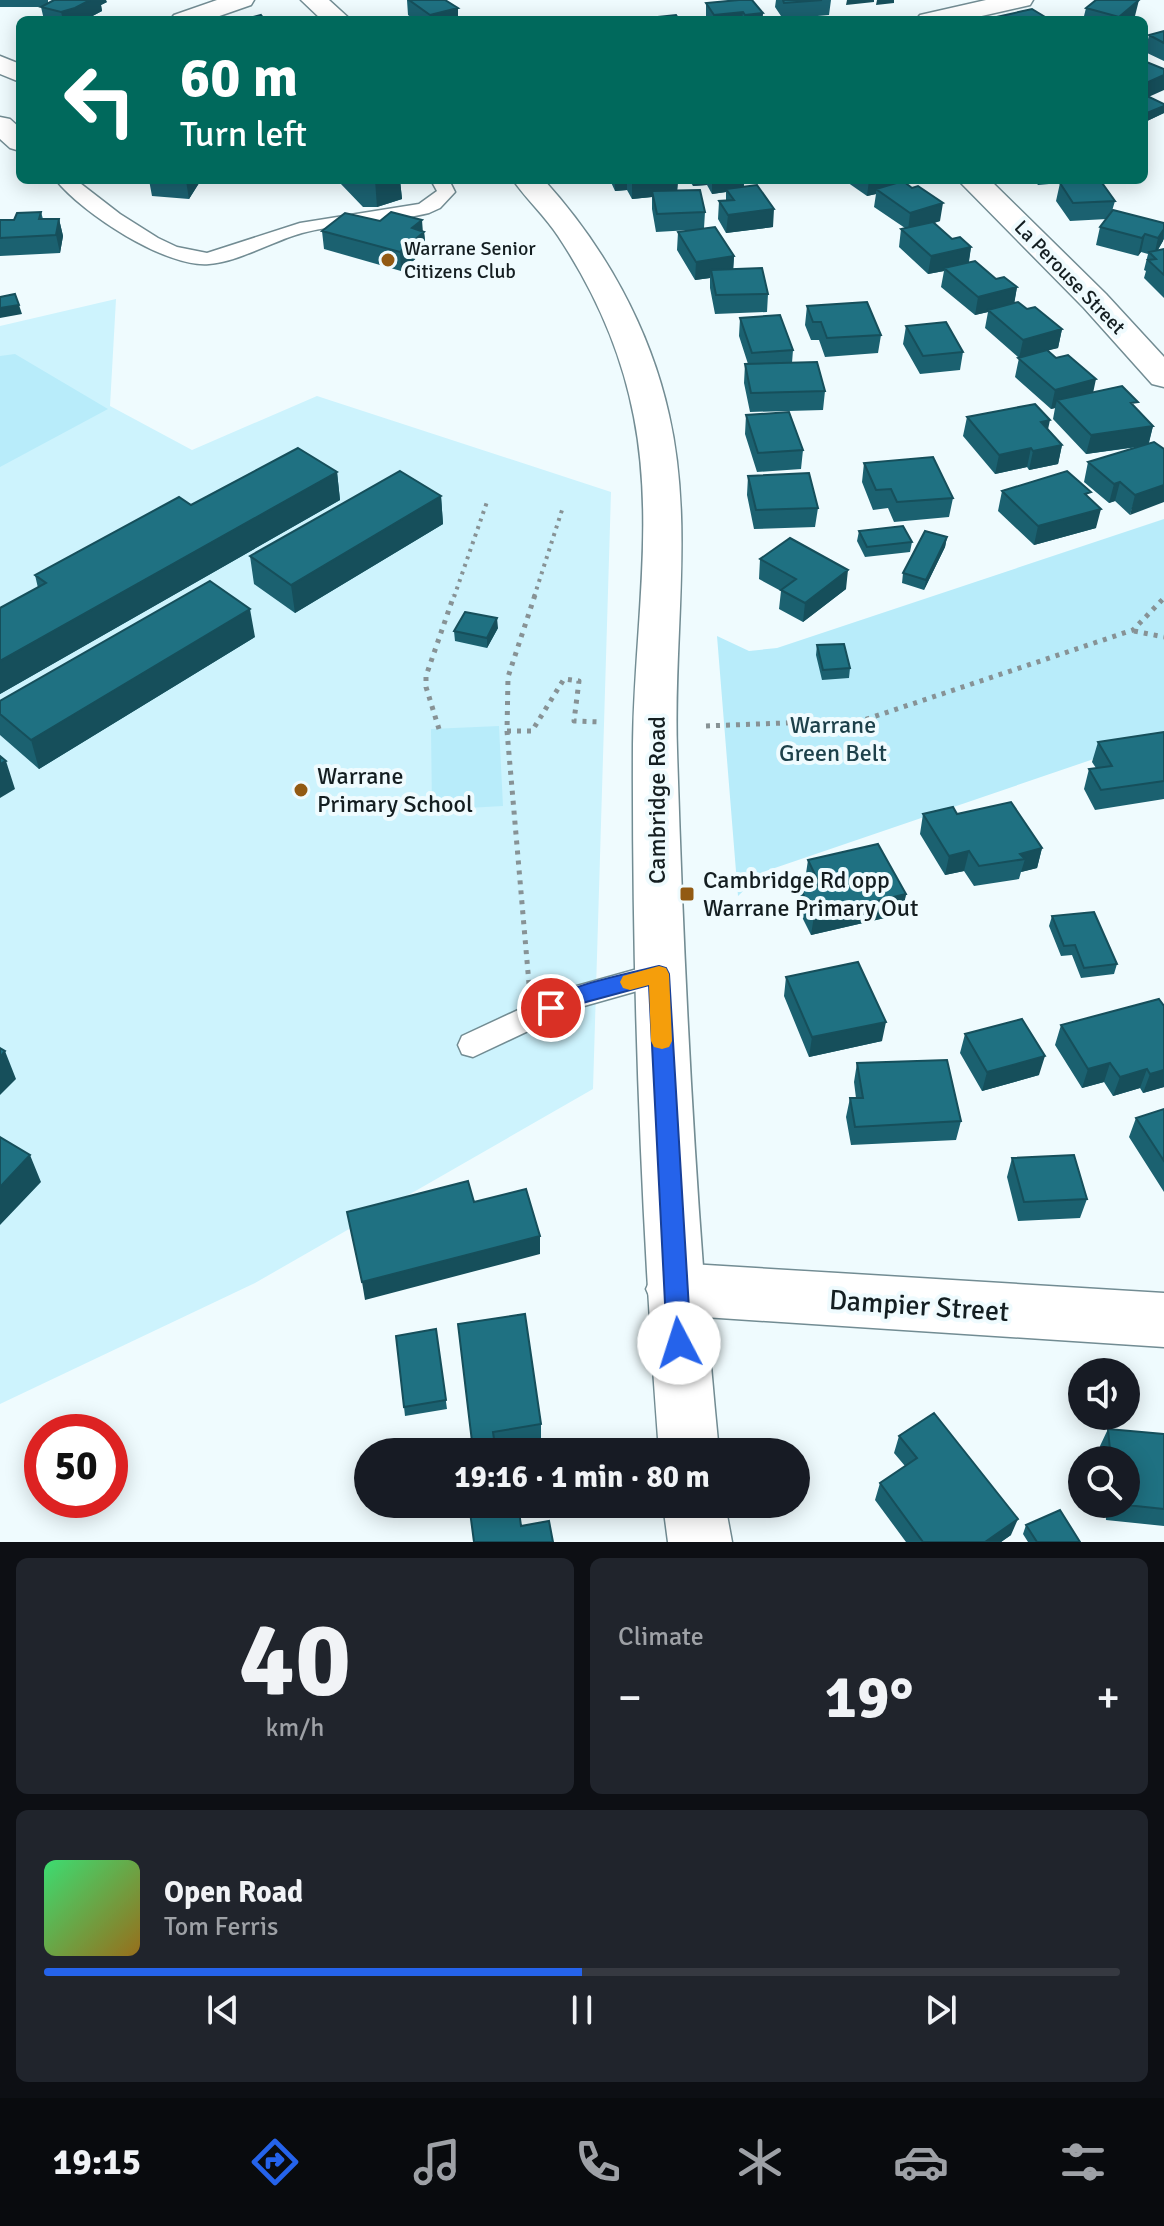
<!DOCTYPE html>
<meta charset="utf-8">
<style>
body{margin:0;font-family:Signika,sans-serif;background:#20242c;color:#f1f3f6;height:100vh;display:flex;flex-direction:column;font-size:30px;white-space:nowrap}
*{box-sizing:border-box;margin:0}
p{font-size:26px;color:#9ea1a6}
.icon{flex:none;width:44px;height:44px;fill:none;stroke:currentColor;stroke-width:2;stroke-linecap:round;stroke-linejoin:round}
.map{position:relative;height:1542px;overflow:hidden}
.sheet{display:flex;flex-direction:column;gap:16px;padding:16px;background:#0d0f14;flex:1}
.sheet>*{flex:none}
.hud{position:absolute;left:16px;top:16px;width:1132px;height:168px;border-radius:12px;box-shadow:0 4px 20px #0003;background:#00695c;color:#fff;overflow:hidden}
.tools{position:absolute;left:1068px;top:1358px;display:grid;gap:16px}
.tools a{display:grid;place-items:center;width:72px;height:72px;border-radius:50%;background:#171b24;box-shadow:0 4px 20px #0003;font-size:40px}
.speed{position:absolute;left:24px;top:1414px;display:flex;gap:16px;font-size:40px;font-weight:700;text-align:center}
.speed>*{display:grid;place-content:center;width:104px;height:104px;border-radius:50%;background:#171b24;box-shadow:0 4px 20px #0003;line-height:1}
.speed .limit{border:12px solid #d22;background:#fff;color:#111}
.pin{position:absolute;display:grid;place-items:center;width:68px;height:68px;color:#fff;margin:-34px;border:4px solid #fff;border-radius:50%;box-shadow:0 2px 8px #0007}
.me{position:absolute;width:88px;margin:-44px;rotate:355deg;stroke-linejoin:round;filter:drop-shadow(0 0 6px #0008)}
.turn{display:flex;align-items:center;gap:28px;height:168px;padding:0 32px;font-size:36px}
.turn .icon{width:104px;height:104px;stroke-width:2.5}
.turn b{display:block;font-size:56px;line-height:68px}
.big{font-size:60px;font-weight:700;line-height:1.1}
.sheet .card{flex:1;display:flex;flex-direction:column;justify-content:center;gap:12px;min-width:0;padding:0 28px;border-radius:12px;background:#20242c}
.sheet .dial{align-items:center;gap:0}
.dial b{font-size:104px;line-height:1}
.song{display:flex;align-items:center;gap:24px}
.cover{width:96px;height:96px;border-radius:12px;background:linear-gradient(135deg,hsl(140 70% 55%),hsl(40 70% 35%))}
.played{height:8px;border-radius:4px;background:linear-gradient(90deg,#2563eb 50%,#363941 50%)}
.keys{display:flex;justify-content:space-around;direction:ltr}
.heat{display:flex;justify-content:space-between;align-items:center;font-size:44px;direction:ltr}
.sheet .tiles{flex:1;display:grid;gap:16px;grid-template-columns:1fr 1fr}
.card:last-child{grid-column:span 2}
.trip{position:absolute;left:354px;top:1438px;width:456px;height:80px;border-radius:40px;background:#171b24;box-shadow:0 4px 20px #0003;font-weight:700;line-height:80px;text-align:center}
.tabs{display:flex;height:128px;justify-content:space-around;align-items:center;background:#090b0e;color:#9ea1a6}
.tabs .icon{width:56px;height:56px}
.tabs .on{color:#2563eb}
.tabs b{font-size:36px;color:#f1f3f6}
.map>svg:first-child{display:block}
.built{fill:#cdf3fd}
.green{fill:#b8ecfa}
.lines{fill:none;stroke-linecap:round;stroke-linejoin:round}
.service-casing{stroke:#728c93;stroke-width:3}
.minor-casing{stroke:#728c93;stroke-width:3}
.tertiary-casing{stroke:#728c93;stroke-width:3}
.secondary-casing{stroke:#728c93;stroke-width:3}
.path-far1{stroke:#879295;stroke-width:4;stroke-dasharray:3 5;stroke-linecap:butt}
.path{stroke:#879295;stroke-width:5;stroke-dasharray:4 6;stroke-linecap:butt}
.service{fill:#fff;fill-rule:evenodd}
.minor{fill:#fff;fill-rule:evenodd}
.tertiary{fill:#fff;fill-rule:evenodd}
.secondary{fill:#fff;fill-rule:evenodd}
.wall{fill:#1b6170}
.shaded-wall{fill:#164f5b}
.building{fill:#1f7182;stroke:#164f5b;stroke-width:2}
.route{fill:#2563eb;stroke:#184099;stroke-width:2}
.slow{fill:#f59e0b}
.poi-dot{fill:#925a13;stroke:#effbfe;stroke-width:3}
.labels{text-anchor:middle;stroke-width:8;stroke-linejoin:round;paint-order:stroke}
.far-poi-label{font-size:20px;fill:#141e21;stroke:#effbfe;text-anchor:start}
.far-street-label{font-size:20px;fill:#141e21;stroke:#effbfe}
.park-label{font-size:24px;fill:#1d414a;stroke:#effbfe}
.poi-label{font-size:24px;fill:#141e21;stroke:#effbfe;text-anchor:start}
.street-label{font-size:24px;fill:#141e21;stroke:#effbfe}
.near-street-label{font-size:28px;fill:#141e21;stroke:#effbfe}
</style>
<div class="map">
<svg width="1164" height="1542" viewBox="0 0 1164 1542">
<rect width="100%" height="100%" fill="#effbfe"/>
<!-- built -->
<path class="built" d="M116,299L110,406L192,450L317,396L611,492L593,1089L255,1283L0,1404V326Z"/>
<!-- green -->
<path class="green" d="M15,354L108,409L0,467V356Z
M1164,519V735L763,872L738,896L717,636L749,651L777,648Z
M499,726L503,806L432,810L431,729Z"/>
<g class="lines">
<defs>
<path id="service" d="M56,180H76L120,214L158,238L177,247L207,253L300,223L419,204L437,191L431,180H449L455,192L440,208L429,213C388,223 343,222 302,233C273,241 238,262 209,264C166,268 82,213 56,180Z
M659,963L669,966L673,974L669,982L577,1008L473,1057L462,1054L458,1045L462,1036L559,991Z"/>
<path id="minor" d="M217,0H254L251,5L208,20H170L174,15Z
M986,0H1033L1030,5L964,20H916L920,15Z
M0,56L20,64V82L0,74Z
M0,117L10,119L20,128V151L10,148L0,139Z
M958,180H990L1106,294L1164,357V387L1152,384L1084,308Z"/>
<path id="tertiary" d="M674,1263L1164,1293V1347L674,1315L654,1307L646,1289L654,1271Z"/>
<path id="secondary" d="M301,0H329L351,20H322Z
M513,180H544C604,246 650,328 669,415C694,525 673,639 677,750C684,984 696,1218 719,1452H659C641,1217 632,980 633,744C634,635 655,524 634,417C622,353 594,290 558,236C545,216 527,200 513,180Z
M663,1504H725L732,1542H668Z"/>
</defs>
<!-- service casing -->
<use href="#service" class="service-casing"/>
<!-- minor casing -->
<use href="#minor" class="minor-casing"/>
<!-- tertiary casing -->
<use href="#tertiary" class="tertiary-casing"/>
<!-- secondary casing -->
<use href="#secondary" class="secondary-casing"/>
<!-- path-far1 -->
<path class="path-far1" d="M454,597L488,499
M534,597L563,507"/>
<!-- path -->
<path class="path" d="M1134,631L1164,637
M706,726L864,720L1133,630L1164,598
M439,729L426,687V676L454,595
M507,731H532L564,679L579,681L574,721L601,722
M529,984L507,731L508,677L535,595"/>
<!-- service -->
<use href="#service" class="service"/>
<!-- minor -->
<use href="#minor" class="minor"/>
<!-- tertiary -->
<use href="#tertiary" class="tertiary"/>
<!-- secondary -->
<use href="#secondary" class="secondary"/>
</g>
<!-- wall -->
<path class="wall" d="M0,0H48V3L107,2L101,5L102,11L85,20H44L41,7H0Z
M407,0H445L458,8V20H415L408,15Z
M776,0H831L829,15L783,19L775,7Z
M706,3L763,13L762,20H706Z
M1086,8L1135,16L1131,20H1083Z
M1164,31V61L1145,52L1149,35Z
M1144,61L1149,97L1164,104V113L1145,122L1144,121Z
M149,180H201L189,199L152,196Z
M331,180H400L402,199L377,207H363L340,183L334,184Z
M610,180H678L677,190L705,212L704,228L734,256L733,269L768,294L767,312L715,314L710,288V278L695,280L677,250L678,232L690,230L656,232L652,209V197L632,199L627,190L615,191Z
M689,180H744V186L773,227L726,233L718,219L719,201H726V192L712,194L707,185L693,186Z
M844,180H902V182L940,221L934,223L952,239L971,247L969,262L996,279L1017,287L1014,303L1062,329L1058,348L1048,350L1093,392L1136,409L1153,426L1149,443L1154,442L1130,515L1115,501L1109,503L1084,482L1088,462L1138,447L1086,454L1053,419L1055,408L1051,409L1015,377L1019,358L985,328L988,312L975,315L941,287L944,271L928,274L899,247L901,229L905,228L874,207L876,194L867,196Z
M1034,180H1100L1115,201L1112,211L1164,223V239L1158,250L1164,249V298L1144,278L1146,271L1144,270L1148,254L1141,252L1138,256L1096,245L1100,227L1107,219L1070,221L1056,201L1060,183L1038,185Z
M41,212L43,219H59L63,236L60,253L0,256V220H14Z
M422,220V231L424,232L426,250L401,271L324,249L322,231L380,221Z
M807,306L881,335L878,353L825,357L819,340H811L805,325Z
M740,318L793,350L792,363L825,391L823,410L750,412L744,383L745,364H748L739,336Z
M906,326L963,352L960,370L920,374L903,344Z
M746,415L803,450L801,469L757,472L745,434Z
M967,417L1048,429L1062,445L1058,464L1029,470L1027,467L995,474L963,436Z
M864,463L953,498L949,517L894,522L888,508L873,510L862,482Z
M337,472L340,500L0,694V608L38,588L35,575L191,505Z
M748,476L818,508L815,527L754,529L747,495Z
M1002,491L1089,498L1096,528L1034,545L998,511Z
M441,496L443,524L295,613L254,584L250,556Z
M859,531L912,542L910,552L865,557L857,541Z
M947,537L945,547L924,590L902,583L903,573Z
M760,559L846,589L803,622L779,609L781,591L759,579Z
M498,628L487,648L455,641L454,631Z
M255,637L39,769L0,735V701Z
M817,645L850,668L849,678L822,680L816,655Z
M1164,732V799L1095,810L1084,789L1089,769L1096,768L1092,762L1098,742Z
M923,814H957L1042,848L1037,868L1021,872L1019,879L974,886L964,871L945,875L920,834Z
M808,860L906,894L902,914L811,935L798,909L801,890L809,888L805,880Z
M1052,916L1117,964L1114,974L1081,978L1072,955L1061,956L1049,926Z
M786,977L882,1041L809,1057L784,996Z
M1164,1006V1087L1143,1093L1140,1088L1113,1096L1104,1082L1082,1088L1055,1045L1061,1025Z
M965,1034L1039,1075L982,1091L960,1053Z
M857,1063L961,1121L956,1140L851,1145L846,1117L850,1098H856L854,1082Z
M1164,1109V1192L1129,1137L1136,1118Z
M1012,1158L1087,1199L1080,1218L1018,1221L1007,1177Z
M458,1324L541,1424V1441L495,1448L496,1452H473Z
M436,1329L447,1409L405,1416L404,1407Z
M1108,1429L1164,1434V1526L1106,1520L1105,1504H1126V1460H1101L1100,1446Z
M899,1436L1011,1535L1001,1542H906L875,1500L880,1483L905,1466L894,1453Z
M1026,1525L1080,1542H1028L1023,1534Z"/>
<!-- shaded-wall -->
<path class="shaded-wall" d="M90,0H106L107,2L101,5L102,11L85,20H63L61,12Z
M847,0H874V2L846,5Z
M877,0H894V3L876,5Z
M1139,0L1135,16L1131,20H1118L1119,17Z
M458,8V20H430V15Z
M743,12L742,20H714V15Z
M763,13L762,20H745V15Z
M1164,75V90L1144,99V84Z
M1164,106V113L1145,122L1147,113Z
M187,180H201L189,199L186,181Z
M375,180H400L402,199L377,207Z
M615,180H627V190L615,191Z
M648,180H678L677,195L652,191V197L632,199V182Z
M693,180H707V185L693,186Z
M712,180H744L743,191L726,189V192L712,194Z
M869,180H902L901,187L876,189V194L867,196Z
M943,203L940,221L908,231L910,213Z
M774,209L773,227L726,233L728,215Z
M59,219L63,236L60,253L56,235Z
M422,220L423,233L424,232L426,250L401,271L400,252L412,228Z
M1164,229L1163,241L1154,256L1158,238Z
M1145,234L1141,252L1138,256L1142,238Z
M971,247L968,265L944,268V271L928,274L931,256Z
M734,256L733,274L711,270L710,278L695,280L696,262Z
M1017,287L1014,305L988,310V312L975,315L978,297Z
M19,305L22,314L0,318V308Z
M1062,329L1058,348L1019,358L1023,340Z
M1096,379L1092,398L1057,400L1055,408L1051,409L1055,390Z
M1050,420L1046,439L1041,422Z
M1153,426L1148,445L1086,454L1091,435Z
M1062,445L1058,464L1029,470L1033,451Z
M1031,448L1027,467L995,474L999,455Z
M337,472L340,500L0,694V661Z
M1120,482L1115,501L1109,503L1114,484Z
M1164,485V502L1130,515L1135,495Z
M441,496L443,524L295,613L291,585Z
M1101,509L1096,528L1034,545L1038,526Z
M947,537L945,547L924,590L926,580Z
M848,570L846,589L803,622L805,603Z
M250,609L255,637L39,769L31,740Z
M497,618L498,628L487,648V638Z
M6,761L15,789L0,798V764Z
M1042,848L1037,868L1021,872L1025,859L1020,854Z
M969,851L964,871L945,875L949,856Z
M906,894L902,914L811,935L814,916Z
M886,1022L882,1041L809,1057L812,1037Z
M5,1051L16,1079L0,1095V1057Z
M1045,1056L1039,1075L982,1091L987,1072Z
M1110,1063L1104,1082L1082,1088L1088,1069Z
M1147,1069L1140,1088L1113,1096L1120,1077Z
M1164,1070V1087L1143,1093L1150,1074Z
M30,1155L41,1182L0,1225V1187Z
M540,1236V1254L365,1300L362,1282Z
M1018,1519L1011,1535L1001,1542H985Z"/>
<!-- building -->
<path class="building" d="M54,0H90L75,8L61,12L41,7Z
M409,0H445L458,8L430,15Z
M739,0H752L763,13L745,15L743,12L714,15L706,3Z
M783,0H822L784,3Z
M1096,0H1139L1119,17L1086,8Z
M1032,9L1050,20H995L992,18Z
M261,15L265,20H241Z
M676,15L679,20H629Z
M1164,31V43L1149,35Z
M1144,61L1164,69V75L1144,84Z
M1147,96L1164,104V106L1147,113L1144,111V98Z
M1067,180H1100L1115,201L1073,203L1060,183L1068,182Z
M903,181L912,188L918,186L943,203L910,213L876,189Z
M757,185L774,209L728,215L719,201L734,200L726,189Z
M700,190L705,212L657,214L652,191Z
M1113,210L1164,223V229L1158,238L1145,234L1142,238L1100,227Z
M41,212L39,219H59L56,235L0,238V220H14L17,213Z
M391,212L422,220L412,228L424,232L400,252L322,231L345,213L380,221Z
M933,222L952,239L960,237L971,247L931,256L901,229Z
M715,227L734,256L696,262L678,232Z
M1164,249V275L1148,260L1156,259L1149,252Z
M975,261L996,279L1004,277L1017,287L978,297L944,268Z
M762,268L768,294L716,295L711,270Z
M15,294L19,305L0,308V297Z
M867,302L881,335L827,338L821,322H813L807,306Z
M1018,302L1027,309L1035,307L1062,329L1023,340L988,310Z
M780,315L793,350L752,353L740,318Z
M946,322L963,352L923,356L906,326Z
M1047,350L1056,358L1068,355L1096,379L1055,390L1018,358Z
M817,362L825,391L751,393L745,364Z
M1122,386L1138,402L1131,403L1153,426L1091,435L1057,400Z
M1035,404L1050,420L1041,422L1062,445L1033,451L1031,448L999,455L967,417Z
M789,412L803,450L758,453L746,415Z
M1154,442L1164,449V485L1135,495L1120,482L1114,484L1088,462Z
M298,448L337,472L0,661V608L46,583L35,575L179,497L191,505Z
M933,457L953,498L897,502L891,489L876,490L864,463Z
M400,471L441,496L291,585L250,556Z
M1067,471L1091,492L1085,494L1101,509L1038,526L1002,491Z
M809,473L818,508L756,510L748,476Z
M903,526L912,542L867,547L859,531Z
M925,531L947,537L926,580L903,573Z
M790,538L848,570L805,603L781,590L796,579L760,559Z
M210,581L250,609L31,740L0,714V701Z
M465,612L497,618L487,638L454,631Z
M844,644L850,668L823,670L817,645Z
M1164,732V781L1101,790L1089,769L1112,766L1098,742Z
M0,756L6,761L0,764Z
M1011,802L1042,848L1020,854L1025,859L979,866L969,851L949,856L923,814L953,807L957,814Z
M878,844L906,894L814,916L801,890L820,885L808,860Z
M1094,912L1117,964L1084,968L1075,945L1064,946L1052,916Z
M858,962L886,1022L812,1037L786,977Z
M1159,999L1164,1006V1070L1150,1074L1147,1069L1120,1077L1110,1063L1088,1069L1061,1025Z
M1022,1019L1045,1056L987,1072L965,1034Z
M0,1048L5,1051L0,1057Z
M947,1060L961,1121L855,1127L850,1098H863L857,1063Z
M1164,1109V1161L1136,1118Z
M0,1137L30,1155L0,1187Z
M1074,1155L1087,1199L1024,1202L1012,1158Z
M468,1181L474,1202L526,1189L540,1236L362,1282L347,1212Z
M525,1314L541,1424L493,1432L495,1446L473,1450L458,1324Z
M436,1329L446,1400L404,1407L396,1336Z
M934,1413L1018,1519L985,1542H923L880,1483L917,1458L899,1436Z
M1108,1429L1164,1434V1509L1117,1504H1126V1460H1111Z
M469,1504H518L521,1526L549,1521L553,1542H474Z
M1060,1510L1080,1542H1037L1026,1525Z"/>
<!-- route -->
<path class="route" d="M659,966L666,968L669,974L691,1343L687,1351L679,1355L670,1351L667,1343L649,985L575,1005L551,1016L544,1013L540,1008C551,988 635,972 659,966Z"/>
<!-- slow -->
<path class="slow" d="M659,966L666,968L669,974L672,1041L669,1047L662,1049L654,1047L651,1041L649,985L630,990L623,988L620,982L623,976Z"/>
<!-- markers -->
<g class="poi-dot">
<circle cx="388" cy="260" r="8"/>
<circle cx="301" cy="790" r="8"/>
<rect x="679" y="886" width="16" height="16" rx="4"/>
</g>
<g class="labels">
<!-- far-poi labels -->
<g class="far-poi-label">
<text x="404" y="255">Warrane Senior<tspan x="404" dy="23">Citizens Club</tspan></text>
</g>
<!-- far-street labels -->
<g class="far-street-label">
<text transform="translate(1070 277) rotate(46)" y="7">La Perouse Street</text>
</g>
<!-- park labels -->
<g class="park-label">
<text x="833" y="733">Warrane<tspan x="833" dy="28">Green Belt</tspan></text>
</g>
<!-- poi labels -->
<g class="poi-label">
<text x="317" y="784">Warrane<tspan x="317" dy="28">Primary School</tspan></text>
<text x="703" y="888">Cambridge Rd opp<tspan x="703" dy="28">Warrane Primary Out</tspan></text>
</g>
<!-- street labels -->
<g class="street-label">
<text transform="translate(657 800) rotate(-90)" y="8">Cambridge Road</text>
</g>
<!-- near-street labels -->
<g class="near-street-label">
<text transform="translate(919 1305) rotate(4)" y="10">Dampier Street</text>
</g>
</g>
</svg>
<div class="tools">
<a><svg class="icon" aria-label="sound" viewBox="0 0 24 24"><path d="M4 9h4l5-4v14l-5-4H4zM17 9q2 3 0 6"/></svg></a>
<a><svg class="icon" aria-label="search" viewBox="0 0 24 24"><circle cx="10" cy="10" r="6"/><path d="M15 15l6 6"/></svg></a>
</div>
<div class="speed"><div class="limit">50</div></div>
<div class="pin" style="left:551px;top:1008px;background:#d93025"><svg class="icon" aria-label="arrive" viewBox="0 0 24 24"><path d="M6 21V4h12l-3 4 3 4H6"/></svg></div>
<svg class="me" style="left:679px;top:1343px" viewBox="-20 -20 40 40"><circle r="19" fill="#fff"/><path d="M0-13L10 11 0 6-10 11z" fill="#2563eb"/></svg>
<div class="trip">19:16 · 1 min · 80 m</div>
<div class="hud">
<div class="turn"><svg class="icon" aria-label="left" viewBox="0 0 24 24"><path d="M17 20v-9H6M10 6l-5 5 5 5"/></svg><div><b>60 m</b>Turn left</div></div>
</div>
</div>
<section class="sheet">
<div class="tiles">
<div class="card dial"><b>40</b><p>km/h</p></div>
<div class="card"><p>Climate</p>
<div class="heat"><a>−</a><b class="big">19°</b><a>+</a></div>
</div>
<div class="card">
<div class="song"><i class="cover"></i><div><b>Open Road</b><p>Tom Ferris</p></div></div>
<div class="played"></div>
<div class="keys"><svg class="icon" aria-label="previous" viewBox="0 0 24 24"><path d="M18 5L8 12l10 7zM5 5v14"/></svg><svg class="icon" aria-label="pause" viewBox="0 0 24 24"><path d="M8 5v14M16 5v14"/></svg><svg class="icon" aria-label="next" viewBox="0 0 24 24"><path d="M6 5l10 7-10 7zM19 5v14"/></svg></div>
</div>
</div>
</section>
<nav class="tabs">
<b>19:15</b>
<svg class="icon on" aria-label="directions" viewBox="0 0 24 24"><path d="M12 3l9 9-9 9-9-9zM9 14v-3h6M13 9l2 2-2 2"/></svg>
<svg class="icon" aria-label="music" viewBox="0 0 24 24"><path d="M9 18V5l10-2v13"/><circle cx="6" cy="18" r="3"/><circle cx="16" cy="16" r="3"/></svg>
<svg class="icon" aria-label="phone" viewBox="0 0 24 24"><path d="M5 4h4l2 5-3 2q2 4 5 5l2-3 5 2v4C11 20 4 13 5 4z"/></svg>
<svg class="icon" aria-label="climate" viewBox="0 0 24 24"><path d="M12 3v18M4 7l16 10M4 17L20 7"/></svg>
<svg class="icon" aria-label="car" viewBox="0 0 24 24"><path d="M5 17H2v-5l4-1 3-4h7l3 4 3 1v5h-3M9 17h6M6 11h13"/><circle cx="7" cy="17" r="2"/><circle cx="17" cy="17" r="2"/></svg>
<svg class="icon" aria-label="filters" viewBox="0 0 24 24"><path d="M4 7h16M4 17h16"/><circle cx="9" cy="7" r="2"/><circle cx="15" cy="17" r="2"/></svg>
</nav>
